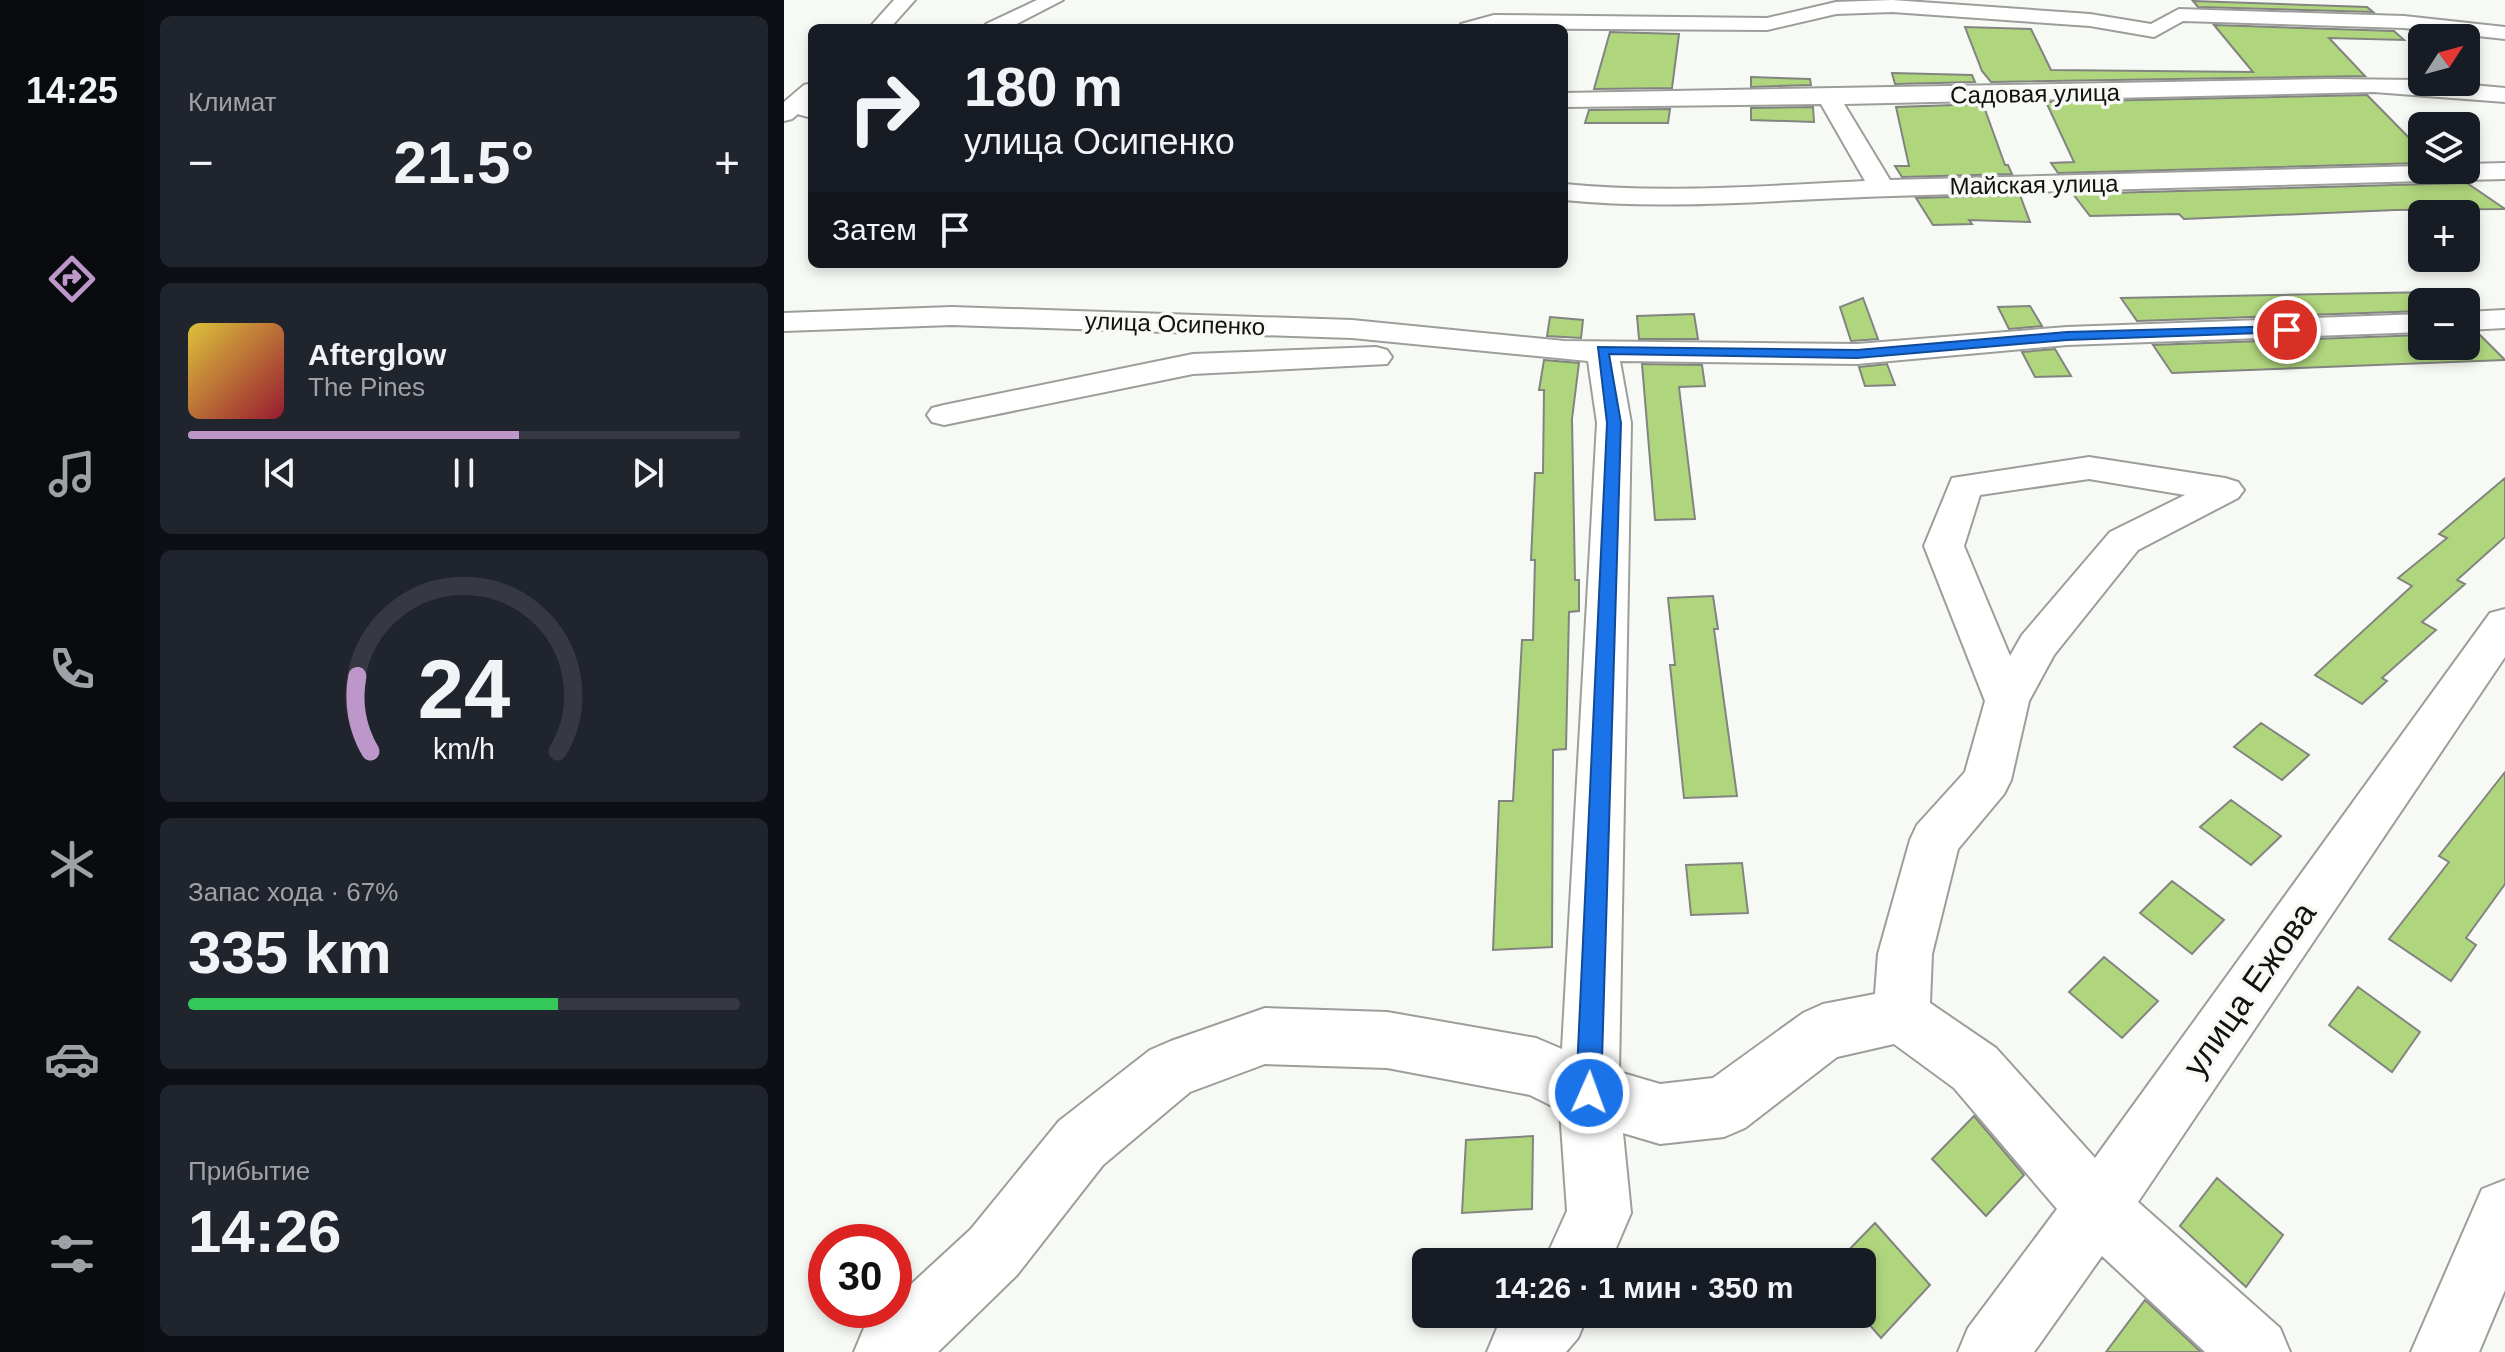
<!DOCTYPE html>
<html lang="ru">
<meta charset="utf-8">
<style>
body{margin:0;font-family:Arial,sans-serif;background:#20242c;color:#f1f3f6;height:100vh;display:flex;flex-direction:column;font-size:30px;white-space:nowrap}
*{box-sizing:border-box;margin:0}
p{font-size:26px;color:#9ea1a6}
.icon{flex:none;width:44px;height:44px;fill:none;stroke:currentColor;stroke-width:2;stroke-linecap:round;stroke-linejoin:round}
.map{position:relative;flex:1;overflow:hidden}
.sheet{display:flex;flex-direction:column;gap:16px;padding:16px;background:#0d0f14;width:640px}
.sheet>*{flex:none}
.guide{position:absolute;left:24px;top:24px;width:760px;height:244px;border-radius:12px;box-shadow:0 4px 12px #0003;background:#171b24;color:#f1f3f6;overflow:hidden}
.needle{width:52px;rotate:54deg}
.tools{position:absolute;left:1624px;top:24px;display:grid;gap:16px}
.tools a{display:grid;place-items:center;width:72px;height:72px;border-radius:12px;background:#171b24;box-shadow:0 4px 12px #0003;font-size:40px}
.speed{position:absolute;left:24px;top:1224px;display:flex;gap:16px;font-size:40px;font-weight:700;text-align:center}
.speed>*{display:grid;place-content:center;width:104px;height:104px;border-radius:50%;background:#171b24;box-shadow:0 4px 12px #0003;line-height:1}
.speed .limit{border:12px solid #d22;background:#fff;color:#111}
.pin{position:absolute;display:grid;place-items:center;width:68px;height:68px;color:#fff;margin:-34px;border:4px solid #fff;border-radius:50%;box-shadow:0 2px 8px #0007}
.me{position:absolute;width:88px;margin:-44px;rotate:2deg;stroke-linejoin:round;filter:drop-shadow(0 0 6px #0008)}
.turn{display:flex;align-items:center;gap:28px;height:168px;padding:0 24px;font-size:36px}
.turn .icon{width:104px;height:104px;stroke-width:2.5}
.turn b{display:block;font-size:56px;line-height:68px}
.then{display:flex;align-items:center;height:76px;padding:0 24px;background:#0003;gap:16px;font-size:30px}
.big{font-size:60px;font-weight:600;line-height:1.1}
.sheet .tile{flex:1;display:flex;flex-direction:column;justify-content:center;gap:12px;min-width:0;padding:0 28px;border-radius:12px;background:#20242c}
.sheet .dial{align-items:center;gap:0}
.dial svg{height:208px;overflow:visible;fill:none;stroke:#363941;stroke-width:7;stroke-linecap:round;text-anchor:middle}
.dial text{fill:#f1f3f6;stroke:none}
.song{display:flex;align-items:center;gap:24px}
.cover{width:96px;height:96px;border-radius:12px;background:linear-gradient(135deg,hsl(50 70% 55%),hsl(350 70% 35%))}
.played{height:8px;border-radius:4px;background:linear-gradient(90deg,#bd97ca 60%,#363941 60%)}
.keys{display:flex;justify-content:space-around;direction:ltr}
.heat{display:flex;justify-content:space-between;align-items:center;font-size:44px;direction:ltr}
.charge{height:12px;border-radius:6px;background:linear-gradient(90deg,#34c759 67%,#363941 0)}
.trip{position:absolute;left:628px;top:1248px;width:464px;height:80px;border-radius:12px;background:#171b24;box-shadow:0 4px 12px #0003;font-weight:600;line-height:80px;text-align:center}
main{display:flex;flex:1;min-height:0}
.dock{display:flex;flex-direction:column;width:144px;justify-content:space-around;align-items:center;background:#090b0e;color:#9ea1a6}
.dock .icon{width:56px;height:56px}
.dock .current{color:#bd97ca}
.dock b{font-size:36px;color:#f1f3f6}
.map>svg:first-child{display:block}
.building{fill:#b0d67d;stroke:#828480;stroke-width:2}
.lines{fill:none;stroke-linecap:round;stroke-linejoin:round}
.minor-casing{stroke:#9c9e9a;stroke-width:4}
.major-casing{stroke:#9c9e9a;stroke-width:4}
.minor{fill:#fff;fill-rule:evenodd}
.major{fill:#fff;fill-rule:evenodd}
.route{fill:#1a73e8;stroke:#114b97;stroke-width:2}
.labels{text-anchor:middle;stroke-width:7;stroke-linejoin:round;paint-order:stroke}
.far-street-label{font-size:24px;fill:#121311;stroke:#f7f9f4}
.near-street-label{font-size:34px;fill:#121311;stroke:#f7f9f4}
</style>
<main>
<nav class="dock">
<b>14:25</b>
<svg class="icon current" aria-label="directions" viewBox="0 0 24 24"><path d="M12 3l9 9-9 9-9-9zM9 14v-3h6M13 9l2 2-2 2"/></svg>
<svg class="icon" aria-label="music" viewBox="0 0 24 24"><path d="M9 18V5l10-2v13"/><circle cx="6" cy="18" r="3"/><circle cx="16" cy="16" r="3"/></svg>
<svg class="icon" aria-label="phone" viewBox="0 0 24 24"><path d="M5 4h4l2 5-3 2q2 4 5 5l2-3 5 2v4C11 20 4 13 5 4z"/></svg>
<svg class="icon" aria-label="climate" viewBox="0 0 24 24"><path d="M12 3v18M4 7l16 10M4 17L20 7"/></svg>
<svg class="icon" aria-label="car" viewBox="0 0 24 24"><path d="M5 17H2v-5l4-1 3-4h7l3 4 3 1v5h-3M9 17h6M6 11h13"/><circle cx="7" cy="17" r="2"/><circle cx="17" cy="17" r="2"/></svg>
<svg class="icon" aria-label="filters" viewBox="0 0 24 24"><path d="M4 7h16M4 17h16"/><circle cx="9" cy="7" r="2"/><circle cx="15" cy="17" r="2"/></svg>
</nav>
<section class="sheet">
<div class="tile"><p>Климат</p>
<div class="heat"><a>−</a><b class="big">21.5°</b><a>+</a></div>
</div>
<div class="tile">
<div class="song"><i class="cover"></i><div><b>Afterglow</b><p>The Pines</p></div></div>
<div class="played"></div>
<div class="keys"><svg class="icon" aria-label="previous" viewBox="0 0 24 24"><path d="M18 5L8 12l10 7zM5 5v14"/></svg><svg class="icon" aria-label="pause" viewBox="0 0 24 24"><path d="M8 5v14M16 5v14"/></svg><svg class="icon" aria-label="next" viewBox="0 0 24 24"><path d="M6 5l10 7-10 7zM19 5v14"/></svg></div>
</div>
<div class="tile dial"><svg viewBox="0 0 100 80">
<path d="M14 69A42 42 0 1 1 86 69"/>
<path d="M14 69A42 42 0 0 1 9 40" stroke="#bd97ca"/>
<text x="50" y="56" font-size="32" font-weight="700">24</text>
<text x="50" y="72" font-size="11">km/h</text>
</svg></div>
<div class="tile"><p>Запас хода · 67%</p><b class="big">335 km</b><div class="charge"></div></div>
<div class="tile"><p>Прибытие</p><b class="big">14:26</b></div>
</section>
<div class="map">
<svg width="1721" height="1352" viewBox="0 0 1721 1352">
<rect width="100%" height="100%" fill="#f7f9f4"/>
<!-- building -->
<path class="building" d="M1409,1L1583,7L1589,12L1414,7Z
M1430,25L1610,31L1620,40L1545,38L1581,76L1207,82L1198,71L1181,27L1247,29L1267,70L1469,72Z
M826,32L895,34L888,88L810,89Z
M1108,73L1188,75L1191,82L1111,84Z
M967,77L1026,79L1027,85L967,87Z
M1583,95L1638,151V163L1274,173L1267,163L1290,162L1262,102Z
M1199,104L1221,165H1224L1228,174L1118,177L1111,166H1125L1112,107Z
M1029,107L1030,122L967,120V108Z
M886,109L884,123H801L805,110Z
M1683,183L1721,209L1611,210L1400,219L1395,214L1306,216L1289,194Z
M1236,195L1246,222L1185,220L1188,224L1149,225L1132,198Z
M1649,292L1660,302H1638V311L1353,321L1337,298Z
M1079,298L1094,339L1067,341L1056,307Z
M1246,306L1258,326L1225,329L1214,307Z
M910,314L914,339H855L853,316Z
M766,317L799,320L797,338L763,336Z
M1693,332L1721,360L1388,373L1369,345L1638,335V346H1682V333Z
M1271,349L1287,376L1251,377L1238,352Z
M760,360L795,363L788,419L791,580H795V611L785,612L782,749L769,750L768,947L709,950L715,801H729L738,640H749L751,560H747L751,473H759L760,390H755Z
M858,364L918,365L921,386L895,387L911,519L871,520Z
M1103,364L1111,385L1081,386L1075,367Z
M1721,478V537L1673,580L1681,584L1638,622L1652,630L1598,678L1603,681L1578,704L1531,675L1628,586L1614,578L1663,538L1655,534Z
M929,596L934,629H930L953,796L900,798L886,665H891L884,598Z
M1477,723L1525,755L1498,780L1450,747Z
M1721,772V884L1682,938L1692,945L1667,981L1605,939L1665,862L1655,856Z
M1447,800L1497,836L1467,865L1416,827Z
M958,863L964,913L907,915L902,865Z
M1388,881L1440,920L1408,954L1356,913Z
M1320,957L1374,1001L1338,1038L1285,992Z
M1574,987L1636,1032L1608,1072L1545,1025Z
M1190,1116L1240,1175L1202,1216L1148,1159Z
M749,1136L748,1209L678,1213L682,1140Z
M1433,1178L1499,1235L1462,1287L1396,1226Z
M1091,1223L1146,1285L1097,1338L1076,1314L1078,1262H1053Z
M1361,1300L1417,1352H1322Z"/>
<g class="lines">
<defs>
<path id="minor" d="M253,0H279L225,28H199L202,24Z
M1108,0L1306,14L1367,24L1395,9L1620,16L1721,27V39L1620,28L1399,21L1370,37L1306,26L1108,12L1052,14L983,30L674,28L677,24L710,15L983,18L1052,2Z
M1545,79L1634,80L1721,88V102L1590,92L1060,104L1106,180L1638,166V170H1682V164L1721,163V179C1517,184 1312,190 1108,196C998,199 889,211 780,200V184C880,194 981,186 1081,181L1037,104L780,107V93Z
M10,99L28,104V118L2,111V101Z
M168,307L568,320L781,341L1073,344L1283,327L1638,314V332L1283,345L1073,364L836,361L847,423L835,1072L876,1084L929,1078L1019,1013L1039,1004L1091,994L1094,954L1126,840L1133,825L1181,772L1201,701L1140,546L1168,478L1305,457L1441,478L1454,482L1460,490L1454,498L1354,550L1270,655L1245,701L1227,780L1220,794L1174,849L1148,954L1146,1003L1212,1048L1311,1158L1706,613L1721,609V657L1354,1202L1496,1328L1506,1352H1421L1318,1256L1250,1352H1174L1184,1328L1273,1209L1170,1088L1110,1044L1053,1057L961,1128L940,1137L876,1144L839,1133L847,1213L826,1262H760L783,1211L776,1110L746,1095L603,1068L481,1064L406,1092L319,1165L233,1275L154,1352H70L80,1328L99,1310H110V1300L187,1229L275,1121L366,1050L387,1041L481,1008L603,1012L752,1038L778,1049L813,423L804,361L568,338L168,325L0,331V313ZM1305,479L1401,495L1326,532L1238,635L1226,656L1180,546L1196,495Z
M1721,310V328L1682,330V312Z
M592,347L603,350L608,357L603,364L409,374L160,425L148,422L143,415L148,408L160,405L409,354Z
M1721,1180V1290L1695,1352H1627L1698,1189Z
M725,1314H804L794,1338L782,1352H703L713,1328Z"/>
<path id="major" d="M110,0H131L106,28H85Z
M28,83V102L8,119L0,121V102L20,85Z"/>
</defs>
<!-- minor casing -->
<use href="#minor" class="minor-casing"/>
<!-- major casing -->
<use href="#major" class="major-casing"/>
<!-- minor -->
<use href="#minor" class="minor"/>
<!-- major -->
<use href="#major" class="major"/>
</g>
<!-- route -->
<path class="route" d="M1503,326L1507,327V332L1283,340L1073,358L825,354L837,423L817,1093L813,1102L805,1106L796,1102L792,1093L823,423L814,347L1073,350L1283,332Z"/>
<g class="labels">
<!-- far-street labels -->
<g class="far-street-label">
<text transform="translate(1251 94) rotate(-1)" y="8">Садовая улица</text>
<text transform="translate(1250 185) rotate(-1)" y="8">Майская улица</text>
<text transform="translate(391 324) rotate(2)" y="8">улица Осипенко</text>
</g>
<!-- near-street labels -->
<g class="near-street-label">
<text transform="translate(1465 989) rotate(-55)" y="12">улица Ежова</text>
</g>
</g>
</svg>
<div class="tools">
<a><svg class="needle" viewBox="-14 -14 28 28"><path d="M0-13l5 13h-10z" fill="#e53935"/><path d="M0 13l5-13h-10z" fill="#9ea1a6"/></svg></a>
<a><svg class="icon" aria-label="layers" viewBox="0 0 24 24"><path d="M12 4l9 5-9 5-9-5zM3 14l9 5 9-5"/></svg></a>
<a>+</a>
<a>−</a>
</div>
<div class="speed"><div class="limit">30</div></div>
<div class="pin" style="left:1503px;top:330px;background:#d93025"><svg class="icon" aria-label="arrive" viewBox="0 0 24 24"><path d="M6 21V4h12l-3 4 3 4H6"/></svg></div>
<svg class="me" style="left:805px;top:1093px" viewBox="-20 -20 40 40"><circle r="17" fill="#1a73e8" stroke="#fff" stroke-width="3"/><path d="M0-11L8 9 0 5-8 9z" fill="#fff"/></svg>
<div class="trip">14:26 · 1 мин · 350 m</div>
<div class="guide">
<div class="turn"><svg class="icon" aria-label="right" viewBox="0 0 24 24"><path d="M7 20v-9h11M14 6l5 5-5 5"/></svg><div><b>180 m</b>улица Осипенко</div></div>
<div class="then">Затем<svg class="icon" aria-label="arrive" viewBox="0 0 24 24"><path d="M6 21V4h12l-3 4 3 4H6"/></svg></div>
</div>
</div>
</main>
